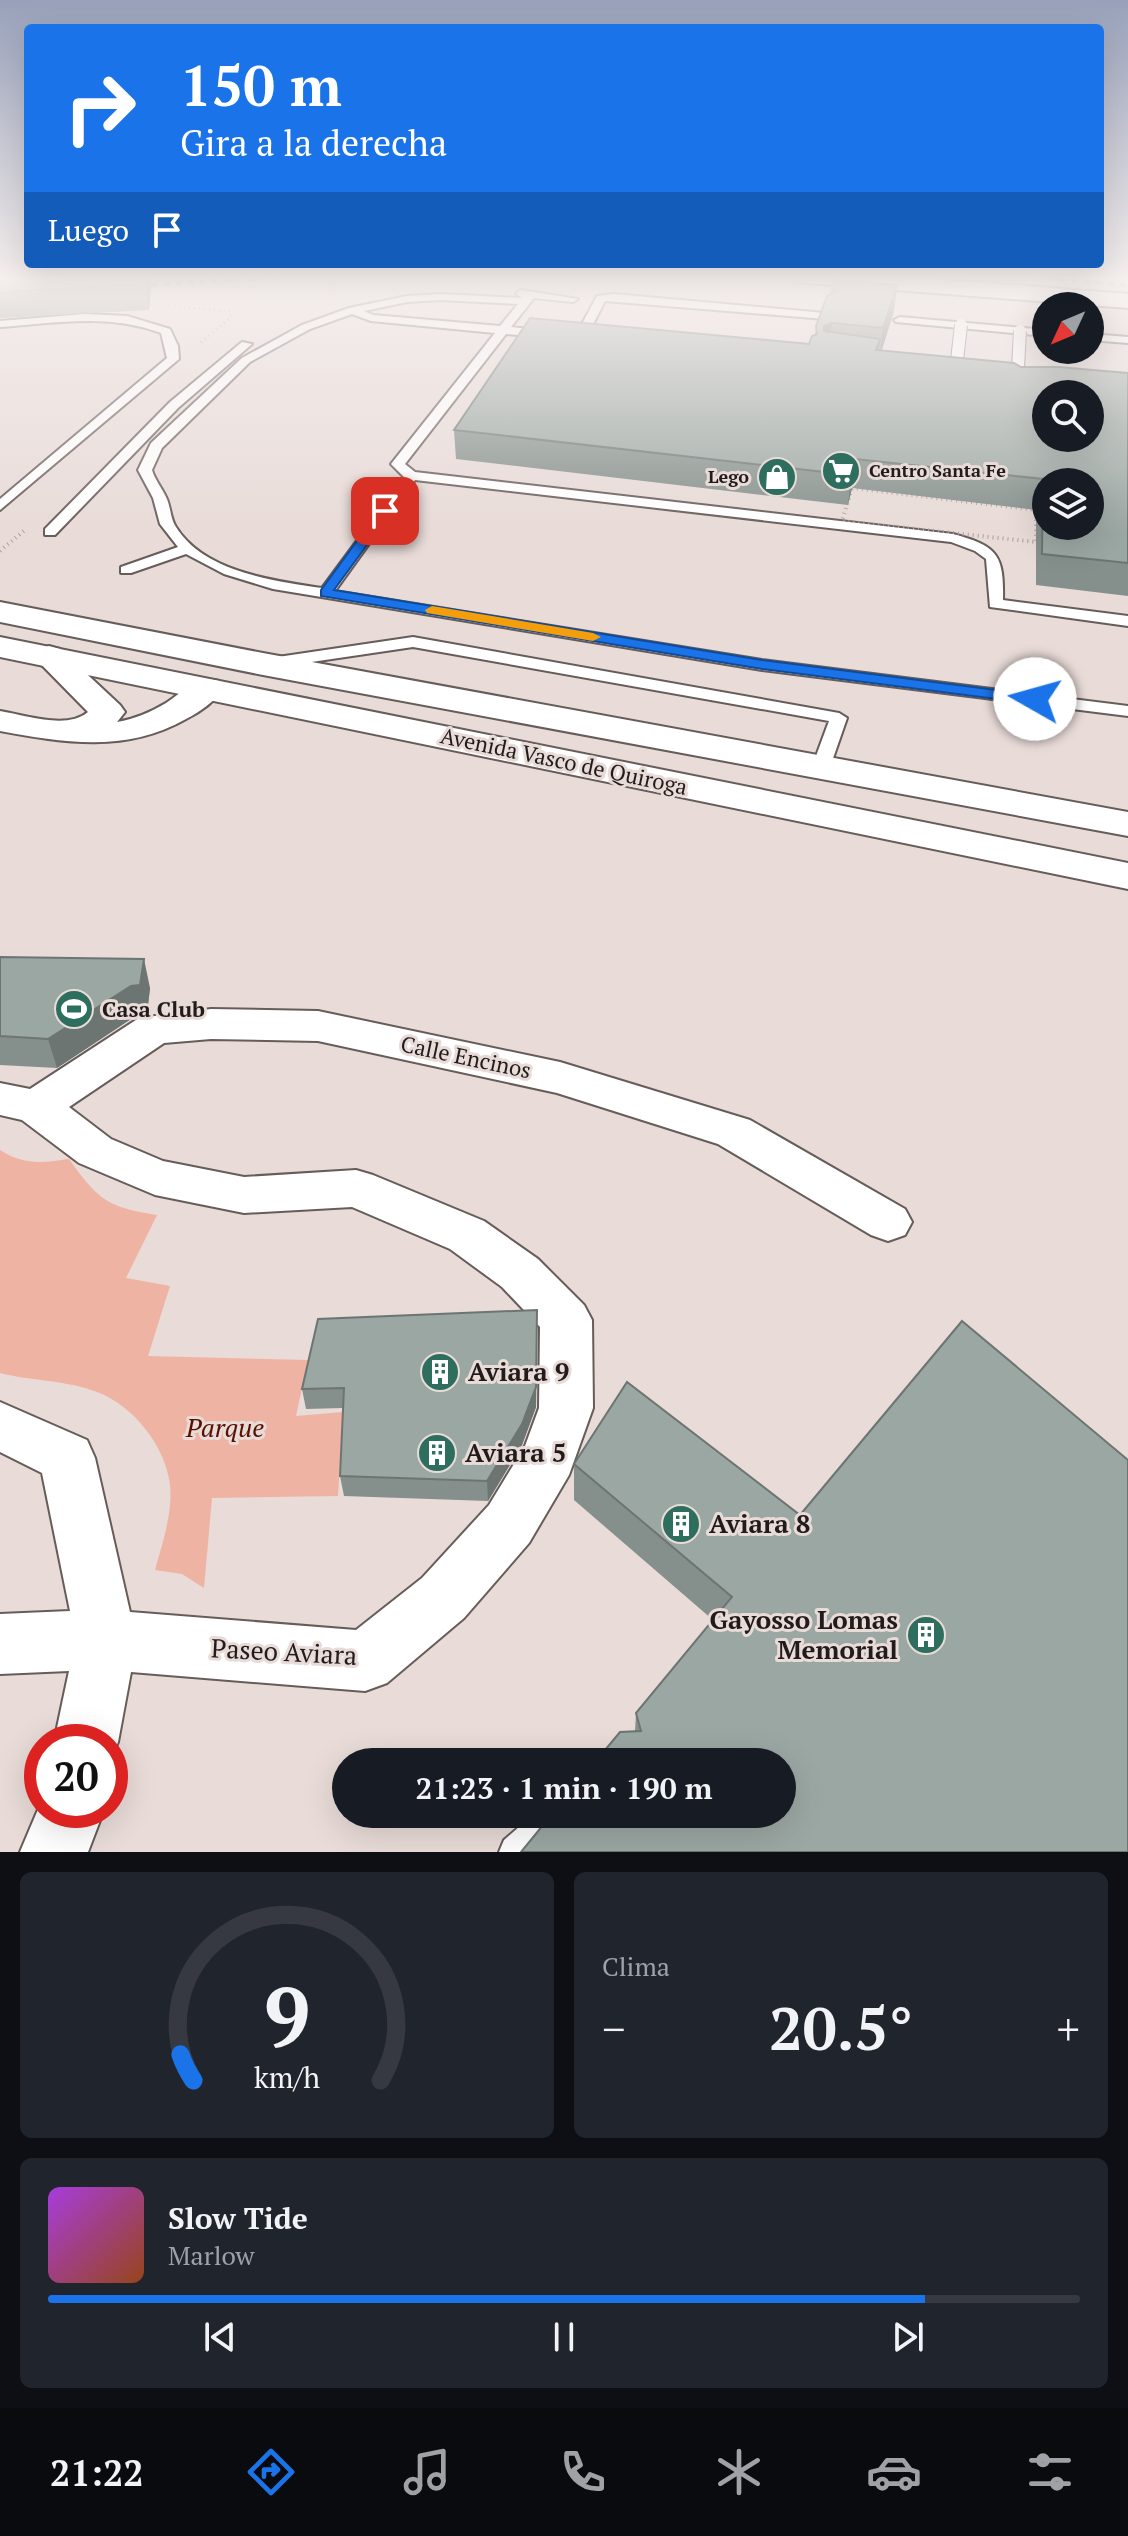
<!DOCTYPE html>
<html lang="es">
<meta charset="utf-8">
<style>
body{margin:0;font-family:"PT Serif",serif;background:#20242c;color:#f1f3f6;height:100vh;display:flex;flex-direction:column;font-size:30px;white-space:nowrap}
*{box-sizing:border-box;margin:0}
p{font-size:26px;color:#9ea1a6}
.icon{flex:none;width:44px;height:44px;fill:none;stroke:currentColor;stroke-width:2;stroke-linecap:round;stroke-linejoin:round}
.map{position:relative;height:1852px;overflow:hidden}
.drawer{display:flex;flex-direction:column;gap:20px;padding:20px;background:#0d0f14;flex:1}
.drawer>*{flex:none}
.banner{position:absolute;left:24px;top:24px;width:1080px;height:244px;border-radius:8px;box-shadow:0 8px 32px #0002;background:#1a73e8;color:#fff;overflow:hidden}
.needle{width:52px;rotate:226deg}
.tools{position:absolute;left:1032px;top:292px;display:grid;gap:16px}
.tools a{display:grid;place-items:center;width:72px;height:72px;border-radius:50%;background:#171b24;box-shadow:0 8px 32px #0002;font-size:40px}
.speed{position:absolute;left:24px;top:1724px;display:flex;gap:16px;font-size:40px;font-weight:700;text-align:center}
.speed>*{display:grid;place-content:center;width:104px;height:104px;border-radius:50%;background:#171b24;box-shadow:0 8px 32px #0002;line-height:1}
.speed .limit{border:12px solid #d22;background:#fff;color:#111}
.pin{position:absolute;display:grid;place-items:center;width:68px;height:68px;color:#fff;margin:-34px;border-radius:16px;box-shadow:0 4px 12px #0006}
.me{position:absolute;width:88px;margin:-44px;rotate:277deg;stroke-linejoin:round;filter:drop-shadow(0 0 6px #0008)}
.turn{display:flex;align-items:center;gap:28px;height:168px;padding:0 24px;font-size:36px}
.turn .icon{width:104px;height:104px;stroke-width:2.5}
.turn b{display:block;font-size:56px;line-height:68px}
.then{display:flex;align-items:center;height:76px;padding:0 24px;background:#0003;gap:16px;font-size:30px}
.big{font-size:60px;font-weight:600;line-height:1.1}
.drawer .widget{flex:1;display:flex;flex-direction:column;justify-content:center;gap:12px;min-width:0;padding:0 28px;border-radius:12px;background:#20242c}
.drawer .dial{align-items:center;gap:0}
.dial svg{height:208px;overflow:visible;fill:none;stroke:#363941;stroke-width:7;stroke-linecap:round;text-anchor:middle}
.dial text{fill:#f1f3f6;stroke:none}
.song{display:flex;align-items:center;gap:24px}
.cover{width:96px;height:96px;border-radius:12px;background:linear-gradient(135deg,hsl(280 70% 55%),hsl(20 70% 35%))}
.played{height:8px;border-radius:4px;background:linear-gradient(90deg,#1a73e8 85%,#363941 85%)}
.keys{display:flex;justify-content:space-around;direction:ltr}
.heat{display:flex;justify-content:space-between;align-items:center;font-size:44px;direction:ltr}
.drawer .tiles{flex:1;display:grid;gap:20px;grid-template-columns:1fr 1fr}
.widget:last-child{grid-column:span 2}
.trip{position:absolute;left:332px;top:1748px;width:464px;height:80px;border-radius:40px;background:#171b24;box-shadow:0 8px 32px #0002;font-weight:600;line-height:80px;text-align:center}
.tabs{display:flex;height:128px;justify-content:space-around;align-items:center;background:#090b0e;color:#9ea1a6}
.tabs .icon{width:56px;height:56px}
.tabs .current{color:#1a73e8}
.tabs b{font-size:36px;color:#f1f3f6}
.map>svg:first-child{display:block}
.green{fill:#efb3a4}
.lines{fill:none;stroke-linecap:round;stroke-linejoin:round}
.lane-casing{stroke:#665c59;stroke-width:4}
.street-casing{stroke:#665c59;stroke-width:4}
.secondary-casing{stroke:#665c59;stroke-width:4}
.path-far1{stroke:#aba09e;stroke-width:3;stroke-dasharray:1 4;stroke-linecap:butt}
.path{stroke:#aba09e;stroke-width:4;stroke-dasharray:1 4;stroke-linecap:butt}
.lane{fill:#fff;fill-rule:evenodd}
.street{fill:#fff;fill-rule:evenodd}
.secondary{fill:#fff;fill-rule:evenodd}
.rail{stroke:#514a48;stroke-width:4;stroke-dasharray:6 6;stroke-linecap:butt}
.lane-bridge-casing{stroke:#665c59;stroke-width:14;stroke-linecap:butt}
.lane-bridge{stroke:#fff;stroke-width:12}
.wall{fill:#85908c}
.shaded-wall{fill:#6c7572}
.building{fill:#9ba7a3;stroke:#6c7572;stroke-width:2;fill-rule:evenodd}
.route{fill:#1a73e8;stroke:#114b97;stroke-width:2}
.slow{fill:#f59e0b}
.labels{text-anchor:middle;stroke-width:6;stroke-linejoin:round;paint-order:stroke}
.far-poi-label{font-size:18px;font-weight:bold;fill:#211c1b;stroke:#e8dbd8;text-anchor:start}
.street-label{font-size:22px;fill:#211c1b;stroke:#e8dbd8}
.poi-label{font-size:22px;font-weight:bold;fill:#211c1b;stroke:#e8dbd8;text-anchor:start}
.near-poi-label{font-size:26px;font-weight:bold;fill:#211c1b;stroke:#e8dbd8;text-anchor:start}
.near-park-label{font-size:26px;font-style:italic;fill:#581000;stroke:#e8dbd8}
.near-street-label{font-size:26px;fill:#211c1b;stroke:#e8dbd8}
</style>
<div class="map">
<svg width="1128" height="1852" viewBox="0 0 1128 1852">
<rect width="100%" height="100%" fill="#e8dbd8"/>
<!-- green -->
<path class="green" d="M0,1150C23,1165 43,1163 69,1159C99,1201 108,1207 157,1215L126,1278L170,1286L148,1356L308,1360L296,1416L343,1412L338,1496L212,1498L204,1588L182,1574L155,1570C162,1544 173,1513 170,1485C166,1447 133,1405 97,1392C66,1380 31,1381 0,1373Z"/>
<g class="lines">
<defs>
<path id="lane" d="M521,290L578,299L573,302L534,298L511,327L549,331L555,334L549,337L506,334L405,464L415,472L953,534C998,546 1004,555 1003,600L1128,616V626L990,607L986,559L975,551L951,542L415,480L335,591L762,660L1128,706V716L762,670L273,589L224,574L186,554L131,573H121V567L178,547L160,524L153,498L138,470L151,443L242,358L302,325L349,308L407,296L440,294L522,298L516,293ZM440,300L518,304L500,326L373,315L364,311L407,302ZM352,314L371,321L495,333L391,464L404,477L322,588C274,581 204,572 176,527C170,518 171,507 166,497C162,488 155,480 152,470L162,448L250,362L310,329Z
M614,294L825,313L831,316L825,319L605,301L588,334L597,336V340L577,339L575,337L597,296Z
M85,314L127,316L170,329L178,346L179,359L0,510V499L167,358L161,333C109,313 54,323 0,327V321Z
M900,317L1046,330V336L896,322L894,320Z
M1090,334L1128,337V343L1090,340Z
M242,342L252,344L178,408L55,535H45V529L170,402Z
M413,637L839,713L847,718L830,767L821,772L812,767L829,721L413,647L271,668L263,663L271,658Z
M534,1814H576L571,1826L541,1852H499L504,1840Z"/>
<path id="street" d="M49,646L60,649L120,705L125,712L117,722C135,719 151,712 166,703C185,691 195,675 219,681L224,688C215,701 200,712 186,719C126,753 65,743 0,731V711C25,715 67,730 88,712L33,656L38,649Z
M211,1009L318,1011L560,1062L750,1120L905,1209L912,1222L905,1235L888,1241L871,1235L718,1144L557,1093L318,1041L211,1039L164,1043L69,1107L111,1139L163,1161L244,1177L356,1170L373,1175L484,1221L538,1259L584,1305L592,1320L593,1408L569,1475L529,1543L464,1618L387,1683L365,1691L131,1672L118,1742L110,1761V1742H54L69,1671L0,1674V1614L70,1611L42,1473L0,1452V1402L87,1440L95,1458L130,1612L356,1630L422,1578L489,1505L525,1446L539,1408L540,1327L502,1287L450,1249L352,1207L244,1213L155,1195L79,1163L22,1120L0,1115V1083L30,1089L139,1018Z
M42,1800V1810H104L88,1852H20Z"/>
<path id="secondary" d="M795,276H895L1128,294V308L806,283L798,281Z
M0,602L263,653L1128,812V836L263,675L0,622Z
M0,637L1128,863V889L0,657Z"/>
</defs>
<!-- lane casing -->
<use href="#lane" class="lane-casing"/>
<!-- street casing -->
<use href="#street" class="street-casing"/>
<!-- secondary casing -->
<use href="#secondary" class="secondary-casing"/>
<!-- path-far1 -->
<path class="path-far1" d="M321,276L337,292
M169,306L230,311V318L198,345"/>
<!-- path -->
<path class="path" d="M852,488L1036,510V542L842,521Z
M0,551L26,529"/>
<!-- lane -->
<use href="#lane" class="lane"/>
<!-- street -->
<use href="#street" class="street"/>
<!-- secondary -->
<use href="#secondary" class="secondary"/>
<!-- rail -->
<path class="rail" d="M1012,276L1128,285
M128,286L303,276"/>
<defs>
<path id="lane-bridge" d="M956,369L961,325
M1017,386L1020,331"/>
</defs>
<!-- lane-bridge casing -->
<use href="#lane-bridge" class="lane-bridge-casing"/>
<!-- lane-bridge -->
<use href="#lane-bridge" class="lane-bridge"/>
</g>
<!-- wall -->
<path class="wall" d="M0,276H152L149,310L0,318Z
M897,285L894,311L882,350L1021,367L1128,373V596L1036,585V510L852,488L848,505L456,459L454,430L809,344L815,335L816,326L831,294V286Z
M0,957L150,988L147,1014L137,1015L57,1068L0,1065Z
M537,1331L536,1407L522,1445L488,1501L344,1496L340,1476L343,1408L306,1409L302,1389Z
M574,1464L800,1515L782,1814L635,1731L636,1713L713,1620L574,1500Z"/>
<!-- shaded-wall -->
<path class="shaded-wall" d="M146,276H152L149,310L145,284Z
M897,285L894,311L880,355L883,328Z
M832,323L829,350L822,353L824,326Z
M855,459L852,488L848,505L851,475Z
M144,959L150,988L147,1014L137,1015L57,1068L48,1039L131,986Z
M537,1310L536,1407L522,1445L488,1501L487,1481Z"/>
<!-- building -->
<path class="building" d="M0,276H146L145,284L0,292Z
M834,280L897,285L883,328L832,323L824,326V331L880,339L876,350L1014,363L1021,367H1058L1128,373V563L1042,554L1043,479L855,459L851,475L454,430L530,318L809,344L812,336L817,334L816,326L827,296L837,291L831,286ZM1046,394H1090V438H1046ZM1046,482H1090V526H1046Z
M0,957L144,959L140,985L131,986L48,1039L0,1036Z
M537,1310L536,1387L522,1424L487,1481L340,1476L344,1388L302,1389L318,1319Z
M962,1321L1128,1460V1852H521L552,1814H782V1762H595L620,1732L641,1731L636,1713L732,1597L574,1464L627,1382L800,1515Z"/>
<!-- sky -->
<linearGradient id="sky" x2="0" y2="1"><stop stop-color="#98a1ba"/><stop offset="0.52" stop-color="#f5efed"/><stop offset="1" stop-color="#f5efed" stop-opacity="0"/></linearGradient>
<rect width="1128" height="535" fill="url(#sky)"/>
<!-- route -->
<path class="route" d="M385,507L392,511L334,590L762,660L1035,695L1043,699L1035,704L762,669L321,596V590L381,508Z"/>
<!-- slow -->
<path class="slow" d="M432,606L593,633L601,637L593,641L427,613L425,610Z"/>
<!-- icons -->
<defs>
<symbol id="supermarket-disc" viewBox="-11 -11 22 22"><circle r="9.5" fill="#2d6e5e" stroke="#e8dbd8"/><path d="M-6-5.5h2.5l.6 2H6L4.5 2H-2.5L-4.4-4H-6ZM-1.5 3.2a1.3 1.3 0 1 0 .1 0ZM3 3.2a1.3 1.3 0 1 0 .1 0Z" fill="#fff"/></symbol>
<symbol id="shop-disc" viewBox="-11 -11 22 22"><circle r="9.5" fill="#2d6e5e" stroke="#e8dbd8"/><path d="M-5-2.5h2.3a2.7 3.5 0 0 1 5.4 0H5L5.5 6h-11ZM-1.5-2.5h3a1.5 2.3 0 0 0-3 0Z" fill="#fff"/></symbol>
<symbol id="stadium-disc" viewBox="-11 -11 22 22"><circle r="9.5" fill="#2d6e5e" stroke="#e8dbd8"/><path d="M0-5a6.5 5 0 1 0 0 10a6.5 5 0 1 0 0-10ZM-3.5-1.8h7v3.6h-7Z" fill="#fff"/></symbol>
<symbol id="building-disc" viewBox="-11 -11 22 22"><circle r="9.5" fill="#2d6e5e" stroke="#e8dbd8"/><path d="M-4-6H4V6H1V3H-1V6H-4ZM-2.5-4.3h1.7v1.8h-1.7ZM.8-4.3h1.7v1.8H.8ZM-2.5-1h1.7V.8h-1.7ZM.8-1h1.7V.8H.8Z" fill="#fff"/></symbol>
</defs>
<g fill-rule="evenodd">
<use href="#supermarket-disc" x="819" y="449" width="44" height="44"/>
<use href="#shop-disc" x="755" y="455" width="44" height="44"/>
<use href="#stadium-disc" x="52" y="987" width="44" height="44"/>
<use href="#building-disc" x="418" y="1350" width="44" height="44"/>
<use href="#building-disc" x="415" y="1431" width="44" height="44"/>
<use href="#building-disc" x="659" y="1502" width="44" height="44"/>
<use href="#building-disc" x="904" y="1613" width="44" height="44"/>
</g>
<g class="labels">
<!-- far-poi labels -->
<g class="far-poi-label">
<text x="869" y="477">Centro Santa Fe</text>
<text x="749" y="483" text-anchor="end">Lego</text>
</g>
<!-- street labels -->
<g class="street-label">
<text transform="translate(564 761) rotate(12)" y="8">Avenida Vasco de Quiroga</text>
<text transform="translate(466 1057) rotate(12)" y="8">Calle Encinos</text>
</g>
<!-- poi labels -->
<g class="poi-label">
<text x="102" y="1017">Casa Club</text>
</g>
<!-- near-poi labels -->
<g class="near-poi-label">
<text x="468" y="1381">Aviara 9</text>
<text x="465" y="1462">Aviara 5</text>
<text x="709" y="1533">Aviara 8</text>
<text x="898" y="1629" text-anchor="end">Gayosso Lomas<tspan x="898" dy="30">Memorial</tspan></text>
</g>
<!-- near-park labels -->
<g class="near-park-label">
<text x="225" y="1437">Parque</text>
</g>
<!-- near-street labels -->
<g class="near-street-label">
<text transform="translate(284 1652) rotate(3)" y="9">Paseo Aviara</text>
</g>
</g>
</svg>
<div class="tools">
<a><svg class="needle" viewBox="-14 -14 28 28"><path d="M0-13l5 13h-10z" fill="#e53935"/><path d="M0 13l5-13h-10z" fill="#9ea1a6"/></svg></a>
<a><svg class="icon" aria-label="search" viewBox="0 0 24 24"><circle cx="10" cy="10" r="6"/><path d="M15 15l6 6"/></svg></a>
<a><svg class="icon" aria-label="layers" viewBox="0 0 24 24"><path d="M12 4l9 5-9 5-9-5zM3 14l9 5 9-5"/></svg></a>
</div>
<div class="speed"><div class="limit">20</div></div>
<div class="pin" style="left:385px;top:511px;background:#d93025"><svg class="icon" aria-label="arrive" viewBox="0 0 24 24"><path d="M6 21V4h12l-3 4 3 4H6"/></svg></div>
<svg class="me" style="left:1035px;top:699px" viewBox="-20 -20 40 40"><circle r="19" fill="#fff"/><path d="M0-13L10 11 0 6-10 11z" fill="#1a73e8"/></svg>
<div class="trip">21:23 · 1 min · 190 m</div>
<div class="banner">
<div class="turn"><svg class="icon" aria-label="right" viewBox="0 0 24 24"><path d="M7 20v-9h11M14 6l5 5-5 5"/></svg><div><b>150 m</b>Gira a la derecha</div></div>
<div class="then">Luego<svg class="icon" aria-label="arrive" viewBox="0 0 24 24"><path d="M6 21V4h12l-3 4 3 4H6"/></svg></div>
</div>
</div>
<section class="drawer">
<div class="tiles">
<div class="widget dial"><svg viewBox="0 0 100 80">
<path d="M14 69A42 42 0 1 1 86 69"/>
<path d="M14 69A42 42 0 0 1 9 59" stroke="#1a73e8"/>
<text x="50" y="56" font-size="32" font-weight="700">9</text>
<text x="50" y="72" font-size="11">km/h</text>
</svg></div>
<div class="widget"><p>Clima</p>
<div class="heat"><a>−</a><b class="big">20.5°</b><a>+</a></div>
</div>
<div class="widget">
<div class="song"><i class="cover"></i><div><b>Slow Tide</b><p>Marlow</p></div></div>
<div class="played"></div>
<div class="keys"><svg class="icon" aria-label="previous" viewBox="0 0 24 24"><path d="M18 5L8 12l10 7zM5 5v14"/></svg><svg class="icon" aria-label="pause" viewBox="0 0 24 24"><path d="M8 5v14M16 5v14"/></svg><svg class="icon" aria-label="next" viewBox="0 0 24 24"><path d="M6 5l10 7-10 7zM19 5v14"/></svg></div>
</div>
</div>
</section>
<nav class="tabs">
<b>21:22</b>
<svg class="icon current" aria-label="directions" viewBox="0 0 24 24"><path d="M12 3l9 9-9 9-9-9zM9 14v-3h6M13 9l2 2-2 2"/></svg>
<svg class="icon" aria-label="music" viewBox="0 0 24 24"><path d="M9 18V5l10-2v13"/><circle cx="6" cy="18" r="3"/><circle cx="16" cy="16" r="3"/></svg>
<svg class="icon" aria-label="phone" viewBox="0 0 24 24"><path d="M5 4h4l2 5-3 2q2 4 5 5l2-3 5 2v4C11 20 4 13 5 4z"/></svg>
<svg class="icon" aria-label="climate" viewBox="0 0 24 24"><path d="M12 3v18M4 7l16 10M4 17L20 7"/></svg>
<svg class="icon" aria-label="car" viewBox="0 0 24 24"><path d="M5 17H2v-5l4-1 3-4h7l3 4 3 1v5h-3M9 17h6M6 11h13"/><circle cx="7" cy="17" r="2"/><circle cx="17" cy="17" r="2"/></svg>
<svg class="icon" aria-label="filters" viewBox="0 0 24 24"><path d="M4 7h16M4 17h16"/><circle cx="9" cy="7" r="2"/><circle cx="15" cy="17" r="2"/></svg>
</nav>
